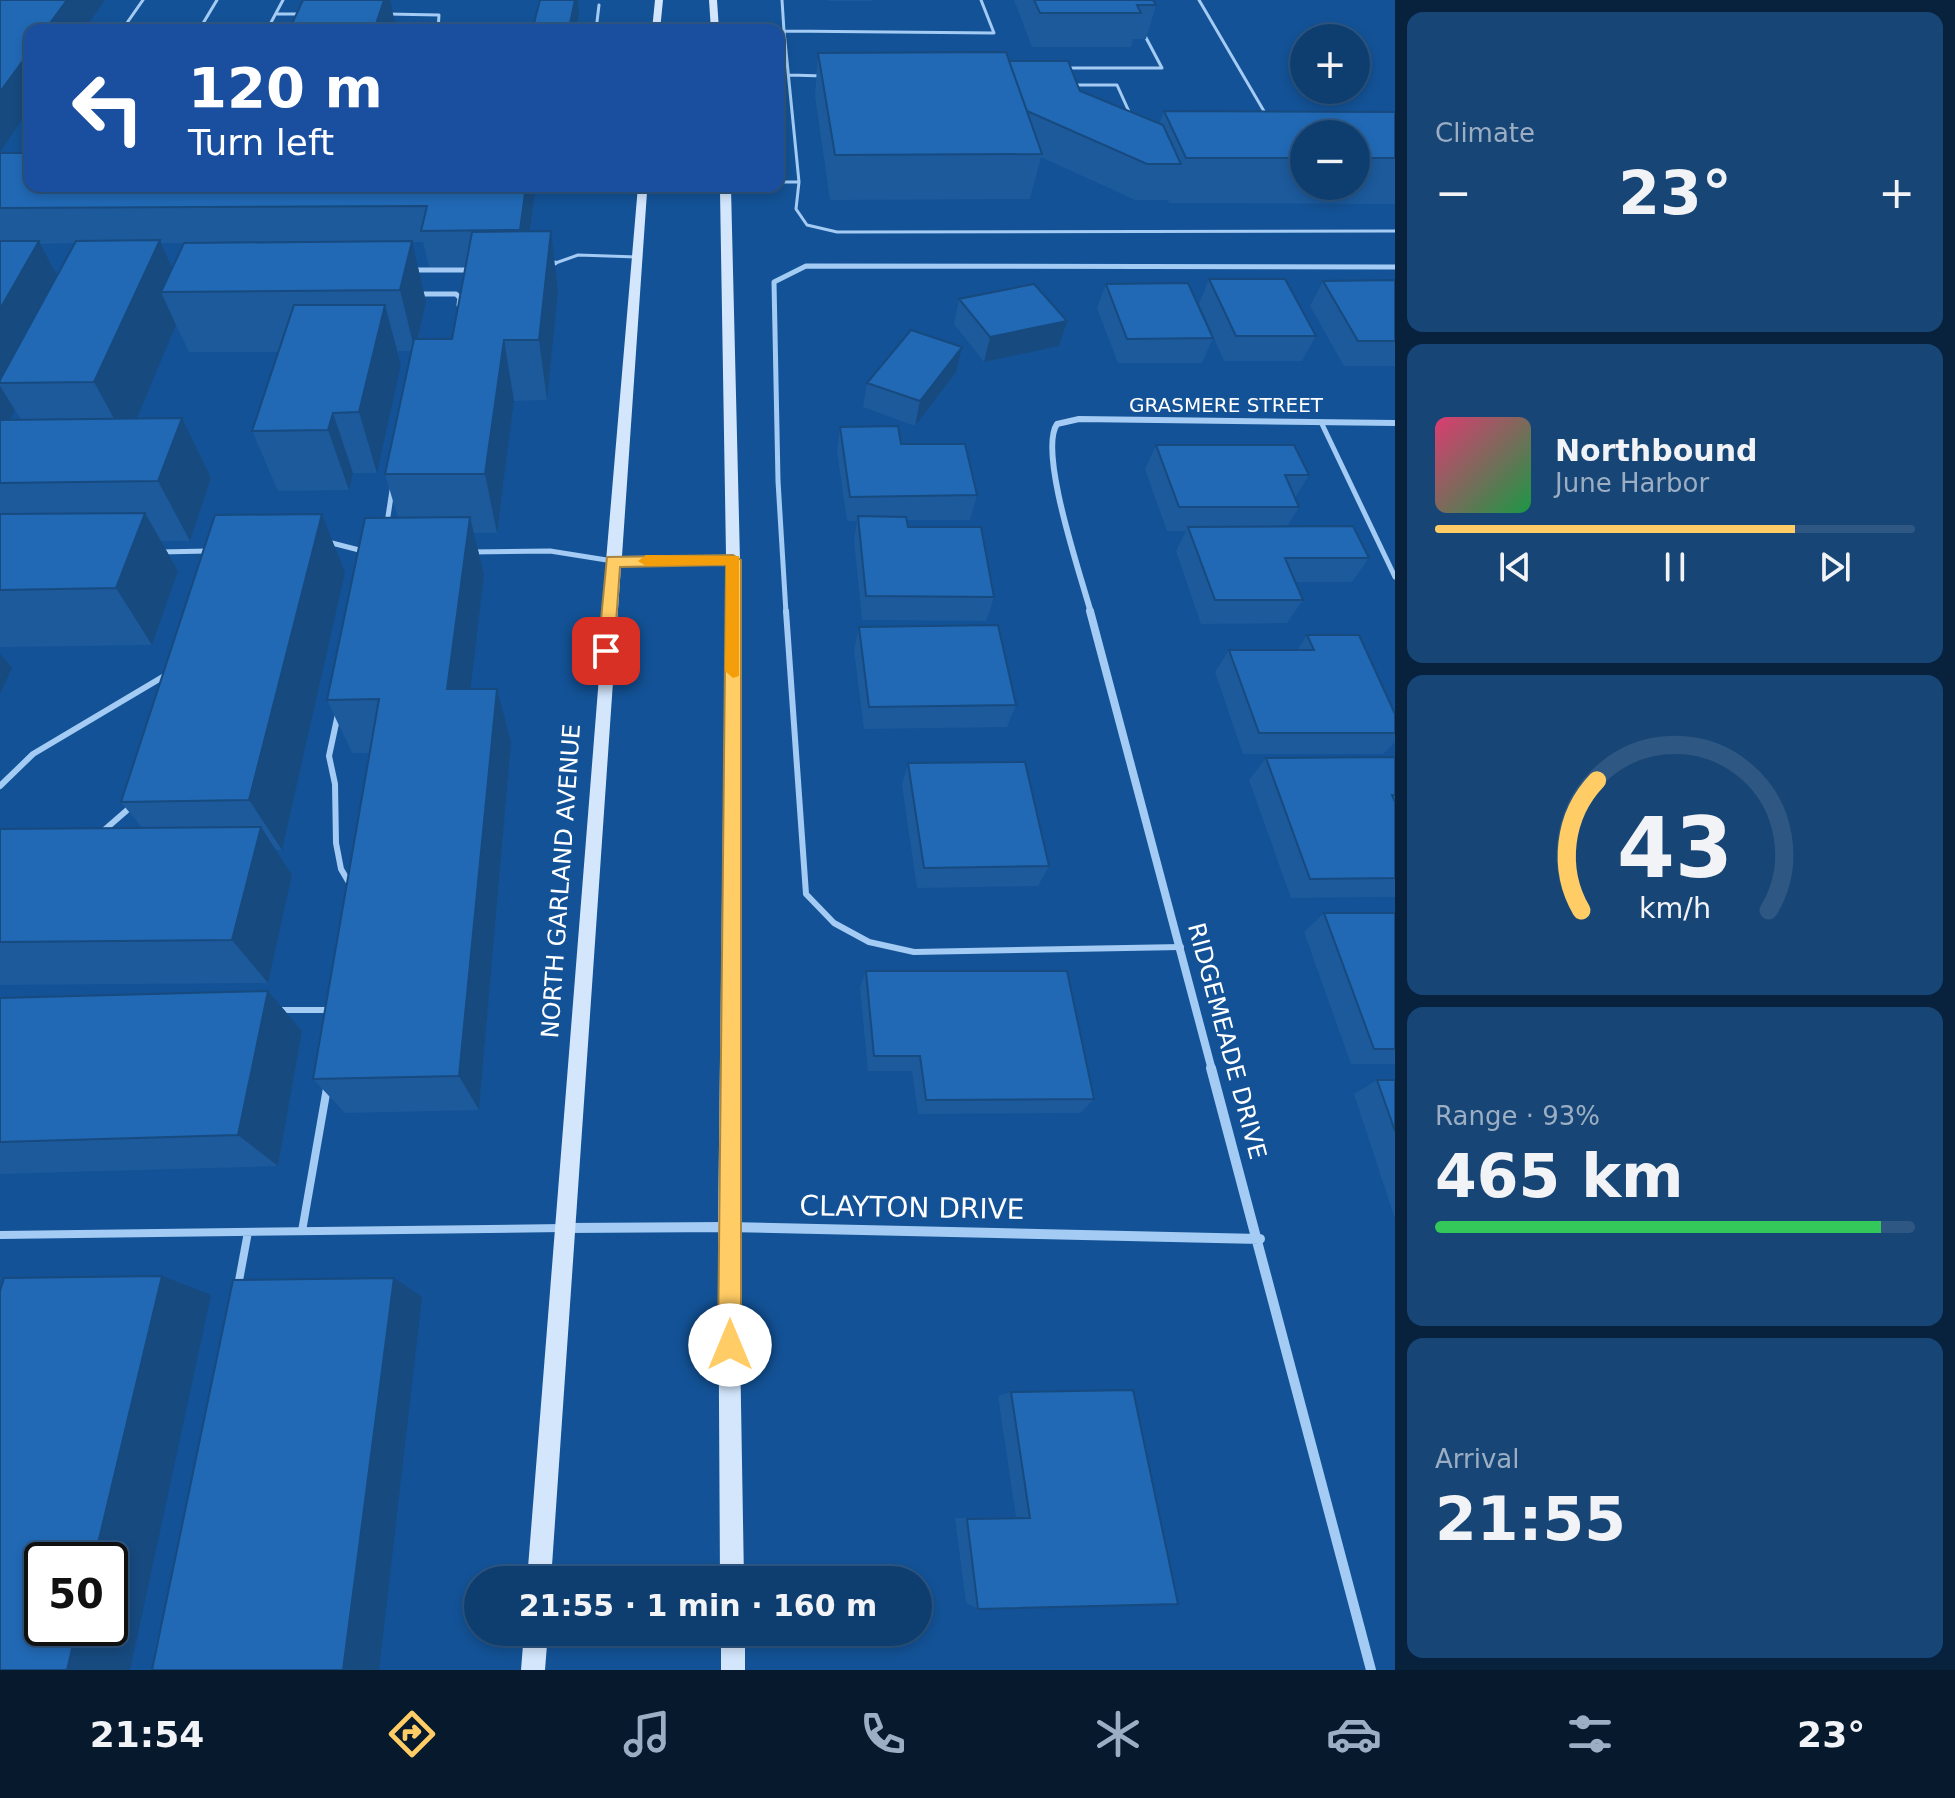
<!DOCTYPE html>
<meta charset="utf-8">
<style>
body{margin:0;font-family:"DejaVu Sans",sans-serif;background:#174575;color:#f1f3f6;height:100vh;display:flex;flex-direction:column;font-size:30px;white-space:nowrap}
*{box-sizing:border-box;margin:0}
p{font-size:26px;color:#9baec3}
.icon{flex:none;width:44px;height:44px;fill:none;stroke:currentColor;stroke-width:2;stroke-linecap:round;stroke-linejoin:round}
.map{position:relative;flex:1;overflow:hidden}
.drawer{display:flex;flex-direction:column;gap:12px;padding:12px;background:#08223e;width:560px}
.drawer>*{flex:none}
.hud{position:absolute;left:24px;top:24px;width:760px;height:168px;border-radius:16px;box-shadow:0 4px 12px #0003,0 0 0 2px #2e5783;background:#1a4fa0;color:#fff;overflow:hidden}
.fabs{position:absolute;left:1290px;top:24px;display:grid;gap:16px}
.fabs a{display:grid;place-items:center;width:80px;height:80px;border-radius:50%;background:#0e3e70;box-shadow:0 4px 12px #0003,0 0 0 2px #2e5783;font-size:40px}
.speed{position:absolute;left:24px;top:1542px;display:flex;gap:16px;font-size:40px;font-weight:700;text-align:center}
.speed>*{display:grid;place-content:center;width:104px;height:104px;border-radius:50%;background:#0e3e70;box-shadow:0 4px 12px #0003,0 0 0 2px #2e5783;line-height:1}
.speed .limit{border:4px solid #111;border-radius:12px;background:#fff;color:#111}
.pin{position:absolute;display:grid;place-items:center;width:68px;height:68px;color:#fff;margin:-34px;border-radius:16px;box-shadow:0 4px 12px #0006}
.me{position:absolute;width:88px;margin:-44px;rotate:0deg;stroke-linejoin:round;filter:drop-shadow(0 0 6px #0008)}
.turn{display:flex;align-items:center;gap:28px;height:168px;padding:0 32px;font-size:36px}
.turn .icon{width:104px;height:104px;stroke-width:2.5}
.turn b{display:block;font-size:56px;line-height:68px}
.big{font-size:60px;font-weight:800;line-height:1.1}
.drawer .widget{flex:1;display:flex;flex-direction:column;justify-content:center;gap:12px;min-width:0;padding:0 28px;border-radius:16px;background:#174575}
.drawer .dial{align-items:center;gap:0}
.dial svg{height:208px;overflow:visible;fill:none;stroke:#2e5783;stroke-width:7;stroke-linecap:round;text-anchor:middle}
.dial text{fill:#f1f3f6;stroke:none}
.song{display:flex;align-items:center;gap:24px}
.cover{width:96px;height:96px;border-radius:12px;background:linear-gradient(135deg,hsl(340 70% 55%),hsl(140 70% 35%))}
.played{height:8px;border-radius:4px;background:linear-gradient(90deg,#ffcc65 75%,#2e5783 75%)}
.keys{display:flex;justify-content:space-around;direction:ltr}
.heat{display:flex;justify-content:space-between;align-items:center;font-size:44px;direction:ltr}
.charge{height:12px;border-radius:6px;background:linear-gradient(90deg,#34c759 93%,#2e5783 0)}
.trip{position:absolute;left:464px;top:1566px;width:468px;height:80px;border-radius:40px;background:#0e3e70;box-shadow:0 4px 12px #0003,0 0 0 2px #2e5783;font-weight:800;line-height:80px;text-align:center}
.tabs{display:flex;height:128px;justify-content:space-around;align-items:center;background:#06192d;color:#9baec3}
.tabs .icon{width:56px;height:56px}
.tabs .on{color:#ffcc65}
.tabs b{font-size:36px;color:#f1f3f6}
main{display:flex;flex:1;min-height:0}
.map>svg:first-child{display:block}
.lines{fill:none;stroke-linecap:round;stroke-linejoin:round}
.service-far3{stroke:#a3cbf3;stroke-width:3}
.service-far2{stroke:#a3cbf3;stroke-width:5}
.service-far1{stroke:#a3cbf3;stroke-width:6}
.service{stroke:#a3cbf3;stroke-width:8}
.minor-far2{stroke:#a3cbf3;stroke-width:6}
.minor-far1{stroke:#a3cbf3;stroke-width:8}
.minor{stroke:#a3cbf3;stroke-width:10}
.secondary{fill:#d3e6fc;fill-rule:evenodd}
.wall{fill:#1c5a9c;fill-rule:evenodd}
.shaded-wall{fill:#174a7f}
.building{fill:#2169b5;stroke:#174a7f;stroke-width:2}
.route{fill:#ffcc65;stroke:#a68542;stroke-width:2}
.slow{fill:#f59e0b}
.labels{text-anchor:middle;stroke-width:8;stroke-linejoin:round;paint-order:stroke}
.far-street-label{font-size:20px;fill:#fff;stroke:#135296}
.street-label{font-size:24px;fill:#fff;stroke:#135296}
.near-street-label{font-size:28px;fill:#fff;stroke:#135296}
</style>
<main>
<div class="map">
<svg width="1395" height="1670" viewBox="0 0 1395 1670">
<rect width="100%" height="100%" fill="#135296"/>
<g class="lines">
<!-- service-far3 -->
<path class="service-far3" d="M782,0L784,31L994,33L981,0
M1199,0L1268,118
M276,14H303
M387,14L439,15L438,30
M122,30L143,0
M199,30L217,0
M267,30L283,0
M596,30L599,5
M778,31H784L799,182H778
M1065,68H1162L1143,32
M789,75L824,76
M1070,85H1117L1131,116
M799,182L796,209L807,225L837,232L1395,231
M574,186L642,189
M550,265L578,255L637,257"/>
<!-- service-far2 -->
<path class="service-far2" d="M550,265L555,263
M411,270H472
M416,294H456L460,298L459,305
M1321,422L1395,577
M387,523L392,490
M328,542L363,551
M160,552L208,551
M470,552L550,551L613,561
M786,613L778,481L774,282L806,266L1395,267"/>
<!-- service-far1 -->
<path class="service-far1" d="M786,611L806,894L834,923L869,942L914,952L1181,947
M338,714L329,756L335,784L336,843L341,869L351,886
M0,786L33,754L166,675
M102,832L133,805
M280,1010H332"/>
<!-- service -->
<path class="service" d="M302,1231L327,1088
M0,1235L563,1228
M238,1286L248,1232"/>
<!-- minor-far2 -->
<path class="minor-far2" d="M1091,613C1081,576 1038,452 1057,424L1079,419L1395,423"/>
<!-- minor-far1 -->
<path class="minor-far1" d="M1090,611L1212,1070"/>
<!-- minor -->
<path class="minor" d="M1211,1068L1371,1670
M565,1228L728,1227L1260,1239"/>
<!-- secondary -->
<path class="secondary" d="M655,0H663L660,30H652Z
M709,0H717L719,30H711Z
M638,186L731,188L740,560L738,1227L744,1580H720L718,1227L726,565L621,566L551,1580H527L608,564L606,561ZM720,191L726,555L622,556L647,192Z
M524,1632H548L545,1670H521Z
M721,1632H745V1670H721Z"/>
</g>
<!-- wall -->
<path class="wall" d="M540,0H578L579,13L576,30H533V27Z
M829,0H873V1H829Z
M1014,0H1153L1156,5L1146,39H1133L1131,47H1032Z
M818,53L1009,61L1159,124L1164,111L1395,112V204L1169,203L1168,200H1135L1041,157L1030,199L830,200L815,96ZM1304,134H1356V186H1304Z
M0,153L30,186H536L530,231L558,292L547,400L514,401L497,533H474L484,575L470,689L511,743L479,1110L345,1113L313,1079L370,753H352L327,700L398,518L385,474L412,351H398L401,365L377,473H353L349,490L278,491L252,431L279,352H189L176,325L137,418H182L211,478L190,541H161L178,571L152,645L0,647ZM412,242H423L429,267H466L452,339H418L426,302ZM75,243L57,275L41,244ZM162,243H183L172,268ZM15,410L21,419L10,420Z
M1209,279L1316,336L1302,361H1224L1199,304Z
M1395,280V366H1344L1310,306L1323,281Z
M1106,284L1213,338L1202,363H1118L1097,308Z
M959,299L1059,346L984,362L954,324Z
M956,372L915,426L863,407L867,383Z
M840,427L901,444L977,495L970,520H907L908,527L994,597L986,621L862,620L854,540L857,521H847L837,451Z
M1156,445L1309,475L1295,498L1299,507L1287,527L1369,558L1352,582H1295L1303,600L1287,623L1201,624L1176,551L1186,531H1167L1145,469Z
M345,573L282,850H276L292,875L268,983L0,985V829L142,828L121,802Z
M859,627L1016,705L1007,727L864,729L854,650Z
M1307,635L1395,714V742L1383,754H1243L1215,672L1229,650H1297Z
M1395,757V897L1291,898L1249,780L1266,758Z
M908,763L1049,866L1038,886L917,888L902,785Z
M1324,913H1395V1064H1351L1304,932Z
M866,971L1094,1099L1080,1113L918,1114L912,1071H868L860,988Z
M268,991L302,1031L278,1166L0,1174V998Z
M1377,1080H1395V1219L1354,1094Z
M1133,1390L978,1609L966,1603L955,1518L1016,1517L998,1396L1011,1392Z"/>
<!-- shaded-wall -->
<path class="shaded-wall" d="M67,0H105L84,30H45Z
M384,0H390L395,23L393,30H374Z
M575,0H578L579,13L576,30H569Z
M30,51V108L0,152V92Z
M526,186H536L525,266L520,230Z
M551,231L558,292L547,400L539,340Z
M160,240L182,291L161,292L176,325L127,442L94,382Z
M39,241L71,302L0,383V309Z
M412,241L426,302L415,351L400,290Z
M385,305L401,365L377,473L359,412Z
M1067,321L1059,346L984,362L990,337Z
M504,340L514,401L497,533L485,474Z
M962,347L956,372L915,426L920,401Z
M0,386L15,410L0,440Z
M333,413L353,473L349,490L328,430Z
M182,418L211,478L190,541L158,481Z
M145,513L178,571L152,645L116,588Z
M322,514L345,573L282,850L249,800Z
M470,517L484,575L464,743L447,689Z
M0,654L12,668L0,694Z
M497,689L511,743L479,1110L459,1076Z
M261,827L292,875L268,983L232,940Z
M268,991L302,1031L278,1166L238,1135Z
M162,1276L211,1295L130,1670H67L77,1628H110V1560H94Z
M394,1278L422,1297L379,1670H343Z"/>
<!-- building -->
<path class="building" d="M0,0H67L45,30H30V51L0,92Z
M303,0H384L374,30H289Z
M540,0H575L569,28L533,27Z
M1034,0H1153L1156,5H1137L1141,13H1040Z
M1006,52L1042,154L835,155L818,53Z
M1009,61H1068L1080,91L1163,125L1181,164H1147L1027,111Z
M1164,111L1395,112V158H1356V134H1304V158H1186Z
M0,153H30V186H526L520,230L421,231L427,206L0,208Z
M551,231L539,340H504L485,474H385L414,339H452L472,232Z
M160,240L94,382L0,383V380L76,241Z
M0,241H39L0,309Z
M412,241L400,290L161,292L184,243Z
M1209,279H1285L1316,336H1236Z
M1395,280V341H1358L1323,281Z
M1188,283L1213,338L1127,339L1106,284Z
M1034,284L1067,321L990,337L959,299Z
M294,305H385L359,412L333,413L328,430L252,431Z
M911,330L962,347L920,401L867,383Z
M182,418L158,481L0,483V420Z
M898,426L901,444H965L977,495L850,497L840,427Z
M1156,445H1294L1309,475H1285L1299,507H1179Z
M145,513L116,588L0,590V514Z
M322,514L249,800L121,802L215,515Z
M858,516L906,517L908,527H981L994,597L866,596Z
M470,517L447,689H497L459,1076L313,1079L379,699L327,700L365,518Z
M1353,526L1369,558H1285L1303,600H1215L1188,527Z
M998,625L1016,705L869,707L859,627Z
M1307,635H1359L1395,714V733H1259L1229,650H1314Z
M1395,757V795H1392L1395,802V878L1310,879L1266,758Z
M1025,762L1049,866L924,868L908,763Z
M261,827L232,940L0,942V829Z
M1324,913H1395V1049H1374Z
M866,971H1067L1094,1099L926,1100L920,1056H874Z
M268,991L238,1135L0,1142V998Z
M1377,1080H1395V1131Z
M162,1276L94,1560H42V1628H77L67,1670H0V1291L4,1278Z
M394,1278L343,1670H152L233,1280Z
M1133,1390L1178,1604L978,1609L967,1519L1030,1518L1011,1392Z"/>
<!-- route -->
<path class="route" d="M733,555L741,560V1345L738,1353L730,1356L721,1353L718,1345L726,565L620,567L614,651L606,657L598,651L607,557Z"/>
<!-- slow -->
<path class="slow" d="M646,555L739,556V676L733,678L725,671L726,565L646,566L638,561Z"/>
<g class="labels">
<!-- far-street labels -->
<g class="far-street-label">
<text x="1226" y="412">GRASMERE STREET</text>
</g>
<!-- street labels -->
<g class="street-label">
<text transform="translate(561 881) rotate(-86)" y="8">NORTH GARLAND AVENUE</text>
<text transform="translate(1227 1041) rotate(75)" y="8">RIDGEMEADE DRIVE</text>
</g>
<!-- near-street labels -->
<g class="near-street-label">
<text transform="translate(912 1207) rotate(1)" y="10">CLAYTON DRIVE</text>
</g>
</g>
</svg>
<div class="fabs">
<a>+</a>
<a>−</a>
</div>
<div class="speed"><div class="limit">50</div></div>
<div class="pin" style="left:606px;top:651px;background:#d93025"><svg class="icon" aria-label="arrive" viewBox="0 0 24 24"><path d="M6 21V4h12l-3 4 3 4H6"/></svg></div>
<svg class="me" style="left:730px;top:1345px" viewBox="-20 -20 40 40"><circle r="19" fill="#fff"/><path d="M0-13L10 11 0 6-10 11z" fill="#ffcc65"/></svg>
<div class="trip">21:55 · 1 min · 160 m</div>
<div class="hud">
<div class="turn"><svg class="icon" aria-label="left" viewBox="0 0 24 24"><path d="M17 20v-9H6M10 6l-5 5 5 5"/></svg><div><b>120 m</b>Turn left</div></div>
</div>
</div>
<section class="drawer">
<div class="widget"><p>Climate</p>
<div class="heat"><a>−</a><b class="big">23°</b><a>+</a></div>
</div>
<div class="widget">
<div class="song"><i class="cover"></i><div><b>Northbound</b><p>June Harbor</p></div></div>
<div class="played"></div>
<div class="keys"><svg class="icon" aria-label="previous" viewBox="0 0 24 24"><path d="M18 5L8 12l10 7zM5 5v14"/></svg><svg class="icon" aria-label="pause" viewBox="0 0 24 24"><path d="M8 5v14M16 5v14"/></svg><svg class="icon" aria-label="next" viewBox="0 0 24 24"><path d="M6 5l10 7-10 7zM19 5v14"/></svg></div>
</div>
<div class="widget dial"><svg viewBox="0 0 100 80">
<path d="M14 69A42 42 0 1 1 86 69"/>
<path d="M14 69A42 42 0 0 1 20 19" stroke="#ffcc65"/>
<text x="50" y="56" font-size="32" font-weight="700">43</text>
<text x="50" y="72" font-size="11">km/h</text>
</svg></div>
<div class="widget"><p>Range · 93%</p><b class="big">465 km</b><div class="charge"></div></div>
<div class="widget"><p>Arrival</p><b class="big">21:55</b></div>
</section>
</main>
<nav class="tabs">
<b>21:54</b>
<svg class="icon on" aria-label="directions" viewBox="0 0 24 24"><path d="M12 3l9 9-9 9-9-9zM9 14v-3h6M13 9l2 2-2 2"/></svg>
<svg class="icon" aria-label="music" viewBox="0 0 24 24"><path d="M9 18V5l10-2v13"/><circle cx="6" cy="18" r="3"/><circle cx="16" cy="16" r="3"/></svg>
<svg class="icon" aria-label="phone" viewBox="0 0 24 24"><path d="M5 4h4l2 5-3 2q2 4 5 5l2-3 5 2v4C11 20 4 13 5 4z"/></svg>
<svg class="icon" aria-label="climate" viewBox="0 0 24 24"><path d="M12 3v18M4 7l16 10M4 17L20 7"/></svg>
<svg class="icon" aria-label="car" viewBox="0 0 24 24"><path d="M5 17H2v-5l4-1 3-4h7l3 4 3 1v5h-3M9 17h6M6 11h13"/><circle cx="7" cy="17" r="2"/><circle cx="17" cy="17" r="2"/></svg>
<svg class="icon" aria-label="filters" viewBox="0 0 24 24"><path d="M4 7h16M4 17h16"/><circle cx="9" cy="7" r="2"/><circle cx="15" cy="17" r="2"/></svg>
<b>23°</b>
</nav>
